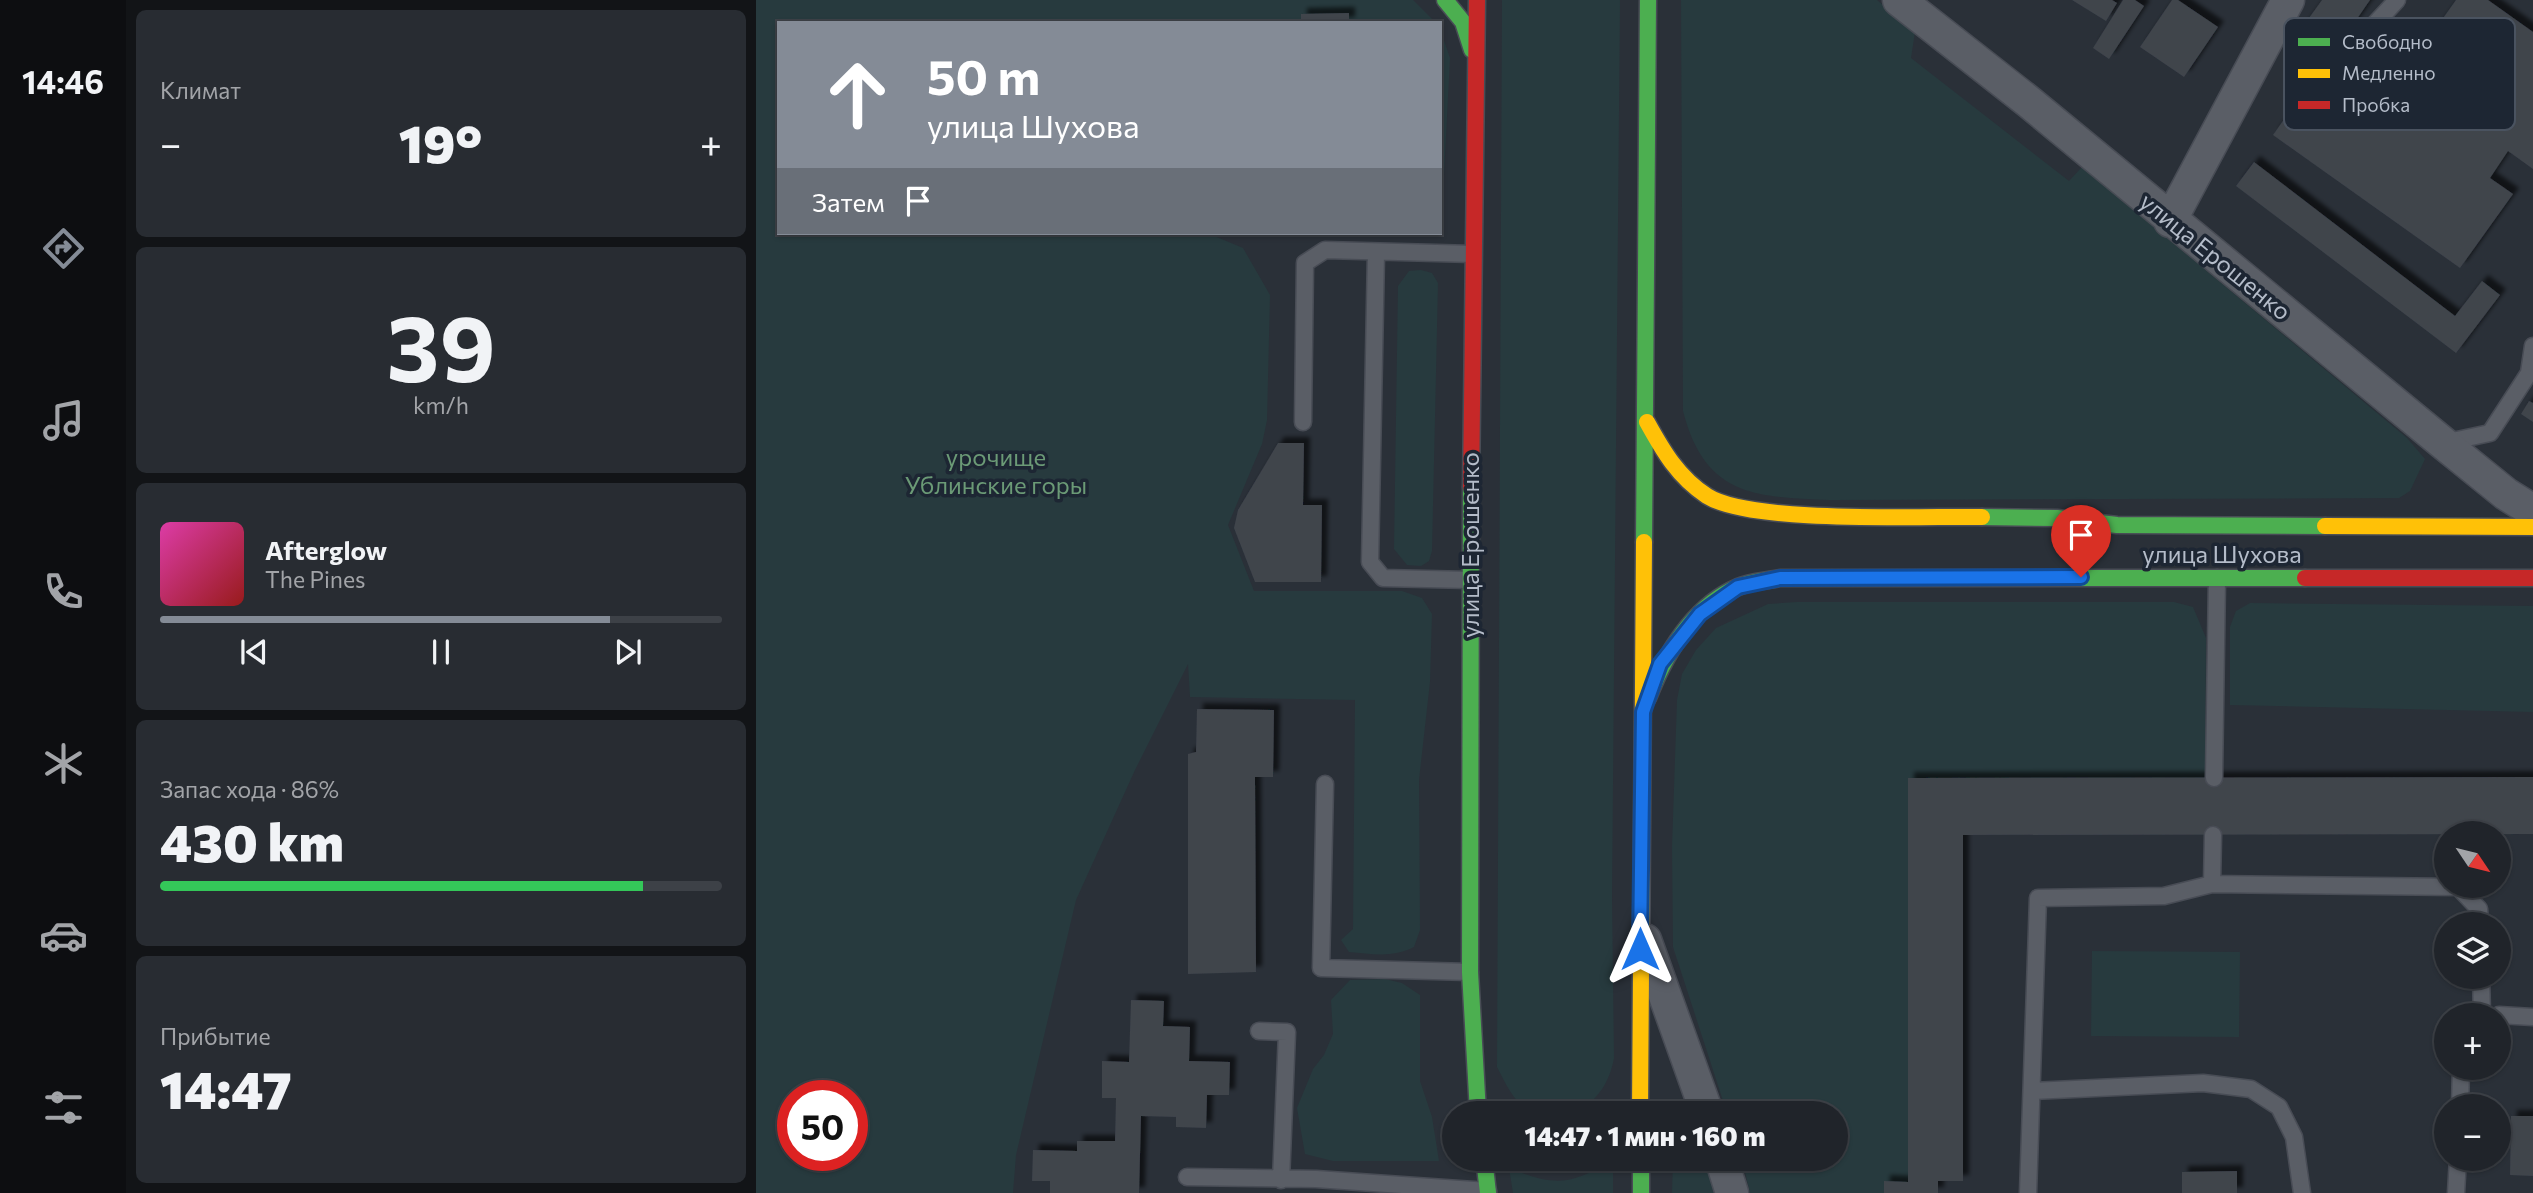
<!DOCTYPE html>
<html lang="ru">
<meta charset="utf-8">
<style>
body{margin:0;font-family:Commissioner,sans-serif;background:#282c32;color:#f1f3f6;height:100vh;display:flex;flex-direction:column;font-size:26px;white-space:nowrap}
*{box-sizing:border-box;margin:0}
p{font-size:23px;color:#a2a4a8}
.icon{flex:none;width:38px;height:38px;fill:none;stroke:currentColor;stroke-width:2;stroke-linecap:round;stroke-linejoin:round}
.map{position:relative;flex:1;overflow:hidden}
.sheet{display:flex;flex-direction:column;gap:10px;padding:10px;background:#121417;width:630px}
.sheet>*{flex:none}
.top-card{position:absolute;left:21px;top:21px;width:665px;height:214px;border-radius:0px;box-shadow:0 2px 5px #0004,0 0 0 2px #3d4147;background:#848b96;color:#fff;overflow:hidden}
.needle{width:46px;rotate:125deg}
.fabs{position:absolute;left:1678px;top:821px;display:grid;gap:14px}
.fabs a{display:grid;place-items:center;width:77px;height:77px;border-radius:50%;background:#20242a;box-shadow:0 2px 5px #0004,0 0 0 2px #3d4147;font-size:35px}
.speed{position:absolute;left:21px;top:1080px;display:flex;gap:14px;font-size:35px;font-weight:700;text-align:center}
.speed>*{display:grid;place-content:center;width:91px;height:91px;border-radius:50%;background:#20242a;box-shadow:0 2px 5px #0004,0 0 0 2px #3d4147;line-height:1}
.speed .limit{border:10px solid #d22;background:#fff;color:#111}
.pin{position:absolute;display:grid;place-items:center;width:60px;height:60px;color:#fff;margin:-72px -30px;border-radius:50% 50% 50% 0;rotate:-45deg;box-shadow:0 0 7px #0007}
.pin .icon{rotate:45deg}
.me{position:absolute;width:77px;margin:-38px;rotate:0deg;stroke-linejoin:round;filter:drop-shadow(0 0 5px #0008)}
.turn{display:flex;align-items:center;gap:24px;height:147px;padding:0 35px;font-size:32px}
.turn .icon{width:91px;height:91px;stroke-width:2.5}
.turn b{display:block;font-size:49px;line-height:60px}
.then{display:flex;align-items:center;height:66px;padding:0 35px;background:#0003;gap:14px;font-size:26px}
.big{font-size:52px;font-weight:800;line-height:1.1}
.sheet .card{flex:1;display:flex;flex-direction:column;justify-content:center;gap:10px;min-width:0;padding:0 24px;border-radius:10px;background:#282c32}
.sheet .dial{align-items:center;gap:0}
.dial b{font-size:91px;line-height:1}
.song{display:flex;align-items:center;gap:21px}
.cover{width:84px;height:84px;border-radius:10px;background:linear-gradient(135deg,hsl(320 70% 55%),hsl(0 70% 35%))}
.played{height:7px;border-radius:4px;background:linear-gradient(90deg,#848b96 80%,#3d4147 80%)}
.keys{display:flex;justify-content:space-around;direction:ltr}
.heat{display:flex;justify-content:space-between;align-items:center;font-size:38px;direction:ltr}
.charge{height:10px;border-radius:5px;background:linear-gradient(90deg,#34c759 86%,#3d4147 0)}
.trip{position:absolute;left:686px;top:1101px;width:406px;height:70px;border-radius:35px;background:#20242a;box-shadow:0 2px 5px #0004,0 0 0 2px #3d4147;font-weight:800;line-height:70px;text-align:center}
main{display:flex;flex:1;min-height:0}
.tabs{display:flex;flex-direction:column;width:126px;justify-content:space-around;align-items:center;background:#0d0e11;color:#a2a4a8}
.tabs .icon{width:49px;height:49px}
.tabs .current{color:#848b96}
.tabs b{font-size:32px;color:#f1f3f6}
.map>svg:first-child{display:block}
.green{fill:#273a3e;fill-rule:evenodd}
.building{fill:#3f444c;filter:url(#shadow)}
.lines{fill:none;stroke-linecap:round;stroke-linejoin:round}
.lane-casing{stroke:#484c55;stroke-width:19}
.street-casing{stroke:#484c55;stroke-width:35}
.fast-casing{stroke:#484c55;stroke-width:19}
.slow-casing{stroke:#484c55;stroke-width:19}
.jam-casing{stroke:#484c55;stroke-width:19}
.lane{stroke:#5a5e66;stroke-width:16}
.street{stroke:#5a5e66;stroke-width:32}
.fast{stroke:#4caf50;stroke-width:16}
.slow{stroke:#ffc107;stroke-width:16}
.jam{stroke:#c62828;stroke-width:16}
.route-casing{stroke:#114b97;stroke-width:18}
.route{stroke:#1a73e8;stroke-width:12}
.labels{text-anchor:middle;stroke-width:7;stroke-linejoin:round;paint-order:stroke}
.street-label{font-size:24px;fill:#b4bcc9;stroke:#1d2633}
.park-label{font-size:24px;fill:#6b9a76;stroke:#1d2633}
.key{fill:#1d2633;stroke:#4a5360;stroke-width:2}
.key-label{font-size:19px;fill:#b4bcc9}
</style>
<main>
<nav class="tabs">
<b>14:46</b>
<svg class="icon current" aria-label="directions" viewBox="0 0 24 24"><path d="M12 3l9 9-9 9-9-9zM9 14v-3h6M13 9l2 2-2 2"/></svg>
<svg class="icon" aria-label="music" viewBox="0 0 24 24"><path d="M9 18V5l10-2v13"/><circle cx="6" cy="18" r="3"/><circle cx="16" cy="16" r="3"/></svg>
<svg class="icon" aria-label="phone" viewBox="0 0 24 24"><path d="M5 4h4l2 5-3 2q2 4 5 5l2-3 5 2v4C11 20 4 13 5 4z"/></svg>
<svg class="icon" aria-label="climate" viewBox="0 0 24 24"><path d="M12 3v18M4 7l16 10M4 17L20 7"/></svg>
<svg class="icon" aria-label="car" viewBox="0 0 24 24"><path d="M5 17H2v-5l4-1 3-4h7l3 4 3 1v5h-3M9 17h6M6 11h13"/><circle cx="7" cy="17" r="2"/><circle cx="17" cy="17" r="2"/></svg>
<svg class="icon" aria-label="filters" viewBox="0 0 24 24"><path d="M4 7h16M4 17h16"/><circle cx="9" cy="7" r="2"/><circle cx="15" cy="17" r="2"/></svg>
</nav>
<section class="sheet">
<div class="card"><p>Климат</p>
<div class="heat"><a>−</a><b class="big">19°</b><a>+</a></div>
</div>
<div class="card dial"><b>39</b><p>km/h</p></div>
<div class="card">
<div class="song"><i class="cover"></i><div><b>Afterglow</b><p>The Pines</p></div></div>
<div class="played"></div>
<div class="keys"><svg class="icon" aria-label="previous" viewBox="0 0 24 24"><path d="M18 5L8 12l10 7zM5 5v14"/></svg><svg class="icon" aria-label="pause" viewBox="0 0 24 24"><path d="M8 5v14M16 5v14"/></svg><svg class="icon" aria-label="next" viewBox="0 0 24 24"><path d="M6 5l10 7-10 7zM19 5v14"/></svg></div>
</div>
<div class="card"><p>Запас хода · 86%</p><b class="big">430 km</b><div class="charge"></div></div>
<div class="card"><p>Прибытие</p><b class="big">14:47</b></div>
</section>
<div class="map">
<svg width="1777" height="1193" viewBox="0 0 1777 1193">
<defs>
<filter id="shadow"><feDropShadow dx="6" dy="-6" stdDeviation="2" flood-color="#0009"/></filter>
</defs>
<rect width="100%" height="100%" fill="#2a3038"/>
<!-- green -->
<path class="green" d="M0,0H657L680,23H23V233H451L487,248L514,295L511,420L506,444L472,525L498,591H646L666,598L676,614L674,682L663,780L664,930L658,947C637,958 616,954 593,952L585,940L597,929L599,700L434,697L432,664L379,770L320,900L260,1155L257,1193H0ZM37,1096H96V1155H37Z
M746,0H864L856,897L858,1058C853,1084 843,1096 823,1113C770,1113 766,1117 741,1067Z
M925,0H1121L1159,32L1155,58L1313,181L1326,167L1651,438L1669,459L1654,491L1643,498L1074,500C998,497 949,496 927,411Z
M684,29L694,58L685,234L606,235L598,233H684Z
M665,270L676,273L682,283L676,551L673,561L665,566L651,565L638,549L642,286L653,271Z
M1041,602H1418L1437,607L1450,638L1449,778H1152V1182H1128V1193H994L986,1159L1080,1158V1113H971L917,947L916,847L921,700L926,674L940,650L960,628L1012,604Z
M1494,603L1777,606V712L1474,705V627L1480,611Z
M1336,951L1484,952L1483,1037L1335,1036Z
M629,979L646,983L664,995V1081L676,1117L683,1161H577L549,1154L541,1108L557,1069L568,1055L577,1034L575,1000L594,980Z
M917,1159H949L959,1193H916Z
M857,1160V1193H757L753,1168C799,1187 815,1185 857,1160Z"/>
<!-- building -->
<path class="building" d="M1316,0H1356L1361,3L1350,21Z
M1367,0H1379L1388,6L1353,59L1337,48Z
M1416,0H1422L1462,27L1428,77L1384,47Z
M1566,0H1614L1596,26L1653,66L1700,0H1732L1777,32V169L1752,151L1734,178L1757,194L1704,268L1517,135L1553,84L1534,70L1552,45L1540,36Z
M593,13V23H545V14Z
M1498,162L1699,316L1726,281L1744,295L1700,353L1480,186Z
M1773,401L1777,403V422L1765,414Z
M522,443H548L547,505H566L565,582H499L478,528L482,510Z
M441,709L518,710L517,777H499L500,972L432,974V754L440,752Z
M1777,777V834L1207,835V1181H1182V1193H1128V1181L1152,1182V778Z
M375,1000L408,1001L407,1026L434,1027L433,1061L474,1062L473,1095H451L450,1128L420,1127V1117L385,1116L383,1193H294V1181H276L277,1150L321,1151V1141H359L360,1098H346V1061L373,1062Z
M1755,1116H1777V1176L1754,1175Z
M1481,1171V1193H1426V1172Z"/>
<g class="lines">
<defs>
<path id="lane" d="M1616,27L1641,0
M620,253L614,562L627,578L714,580
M547,422L549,263L569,250L717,254
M1687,443L1734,433L1773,373L1777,346
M1458,778L1461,578
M569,784L565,968L714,972
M1456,884L1457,835
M1725,976L1726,1015
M1743,1015L1777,1017
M503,1031L531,1032L525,1180
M1276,1091L1447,1083L1495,1089L1523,1107L1538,1137L1546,1193
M1704,1106L1705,1068
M431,1177L560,1179L732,1191
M1272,1193L1282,898L1408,896L1456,884L1702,887L1723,909L1724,924
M1700,1193L1702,1158"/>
<path id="street" d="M1143,0L1273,102L1687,443L1750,494L1777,511
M1414,221L1532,0
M889,940L951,1113
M965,1158L976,1193"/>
<path id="fast" d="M689,0L707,22L716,50
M715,487L714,972L722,1113
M1226,517L1301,518L1361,525L1569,526
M888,542L892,0
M892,698C909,655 937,606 982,587C995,581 1010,581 1024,578H1549
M728,1158L732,1193
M885,1158V1193"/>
<path id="slow" d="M891,422C907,451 922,477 951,496C995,524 1167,516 1226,517
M1569,526L1777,527
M884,1113L888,542"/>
<path id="jam" d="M715,487L721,0
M1549,578H1777"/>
</defs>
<!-- lane casing -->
<use href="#lane" class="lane-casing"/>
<!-- street casing -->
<use href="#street" class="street-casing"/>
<!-- fast casing -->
<use href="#fast" class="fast-casing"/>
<!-- slow casing -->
<use href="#slow" class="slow-casing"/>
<!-- jam casing -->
<use href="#jam" class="jam-casing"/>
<!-- lane -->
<use href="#lane" class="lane"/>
<!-- street -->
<use href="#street" class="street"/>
<!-- fast -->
<use href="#fast" class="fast"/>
<!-- slow -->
<use href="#slow" class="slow"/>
<!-- jam -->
<use href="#jam" class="jam"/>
</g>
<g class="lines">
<defs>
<path id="route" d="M884,949L887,712L904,664L944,614L982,587L1024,578L1325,577"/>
</defs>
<!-- route casing -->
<use href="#route" class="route-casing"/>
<!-- route -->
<use href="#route" class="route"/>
</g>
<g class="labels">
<!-- street labels -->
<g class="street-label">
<text transform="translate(1459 257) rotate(39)" y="8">улица Ерошенко</text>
<text transform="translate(715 545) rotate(-90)" y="8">улица Ерошенко</text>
<text x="1466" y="563">улица Шухова</text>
</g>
<!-- park labels -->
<g class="park-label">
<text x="240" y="466">урочище<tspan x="240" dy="28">Ублинские горы</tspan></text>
</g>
</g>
<!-- legend -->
<rect x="1528" y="18" width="231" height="112" rx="10" class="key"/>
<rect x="1542" y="38" width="32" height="8" fill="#4caf50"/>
<rect x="1542" y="69" width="32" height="9" fill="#ffc107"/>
<rect x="1542" y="101" width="32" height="8" fill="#c62828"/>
<g class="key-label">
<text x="1586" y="49">Свободно</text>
<text x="1586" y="80">Медленно</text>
<text x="1586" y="112">Пробка</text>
</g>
</svg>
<div class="fabs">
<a><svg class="needle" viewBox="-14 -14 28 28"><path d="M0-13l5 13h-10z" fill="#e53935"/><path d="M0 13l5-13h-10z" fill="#a2a4a8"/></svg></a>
<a><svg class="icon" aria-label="layers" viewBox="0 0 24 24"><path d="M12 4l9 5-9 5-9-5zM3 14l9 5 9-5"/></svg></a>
<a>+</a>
<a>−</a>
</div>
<div class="speed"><div class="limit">50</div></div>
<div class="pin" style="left:1325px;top:577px;background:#d93025"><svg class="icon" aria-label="arrive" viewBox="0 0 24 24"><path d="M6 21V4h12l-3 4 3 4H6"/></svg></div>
<svg class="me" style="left:884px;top:949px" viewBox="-20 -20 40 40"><path d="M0-17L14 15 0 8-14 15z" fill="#1a73e8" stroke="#fff" stroke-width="4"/></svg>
<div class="trip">14:47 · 1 мин · 160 m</div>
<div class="top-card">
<div class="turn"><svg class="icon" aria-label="ahead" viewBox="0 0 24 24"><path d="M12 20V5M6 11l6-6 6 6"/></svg><div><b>50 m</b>улица Шухова</div></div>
<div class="then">Затем<svg class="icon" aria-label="arrive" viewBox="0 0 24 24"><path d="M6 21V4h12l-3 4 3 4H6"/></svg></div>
</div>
</div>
</main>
